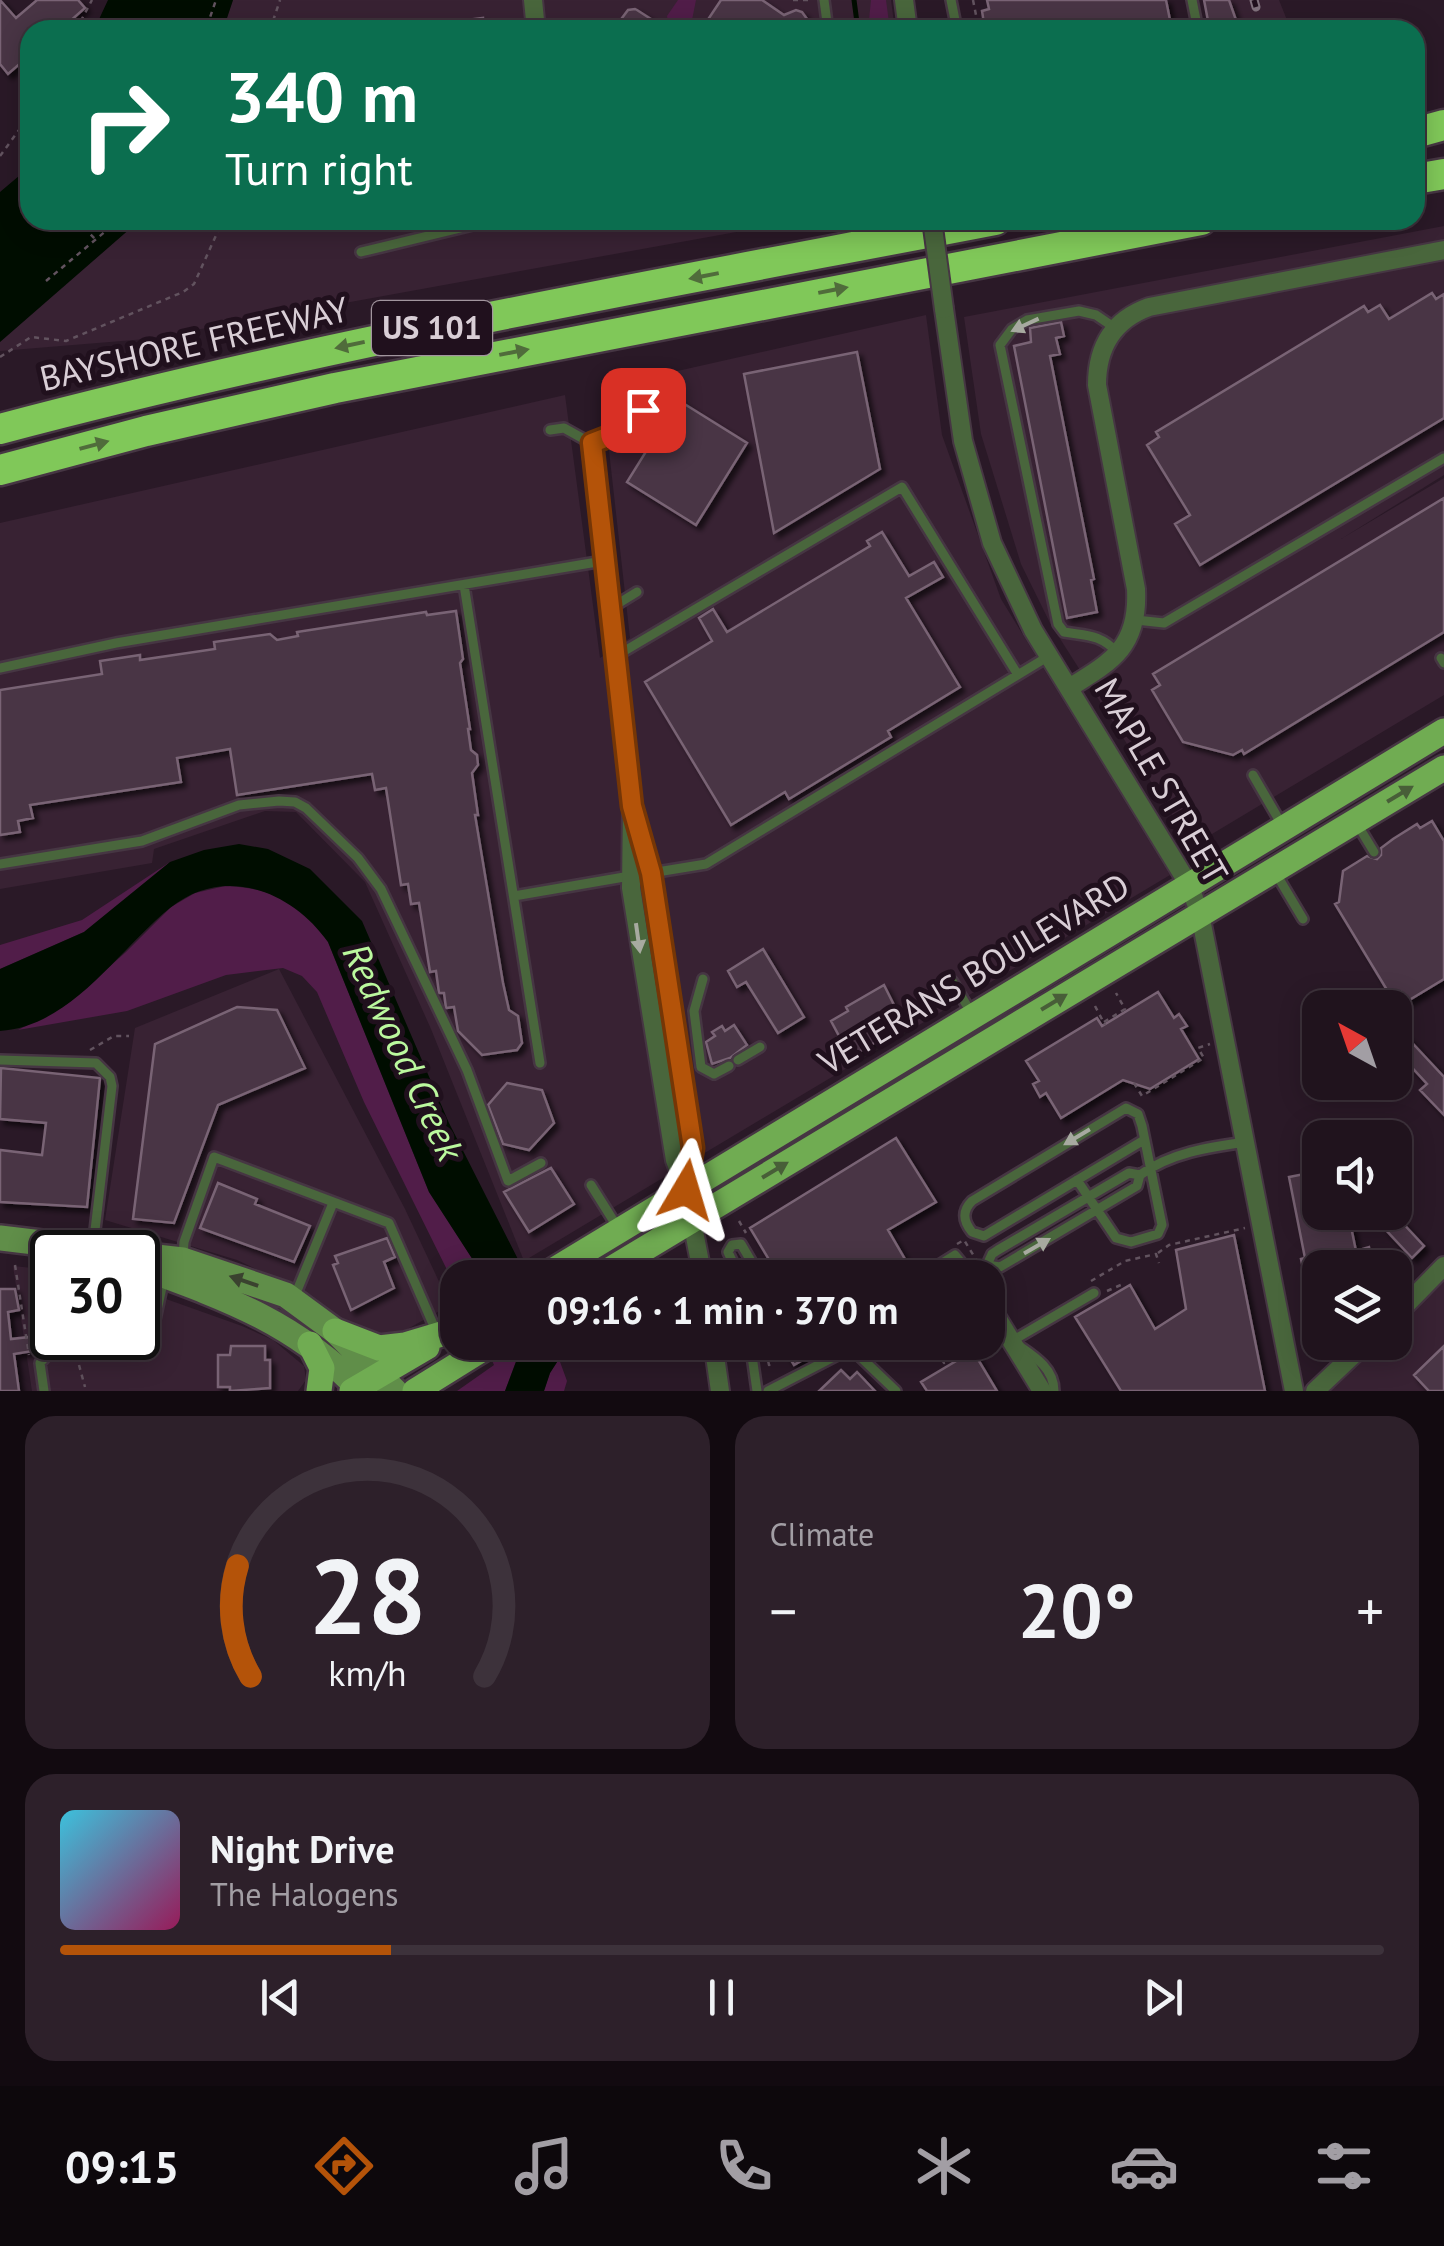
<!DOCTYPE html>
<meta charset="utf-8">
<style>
body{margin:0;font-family:"PT Sans",sans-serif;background:#2d202a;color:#f1f3f6;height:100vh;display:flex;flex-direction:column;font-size:38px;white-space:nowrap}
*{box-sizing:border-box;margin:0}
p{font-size:32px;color:#a29ea4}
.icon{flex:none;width:55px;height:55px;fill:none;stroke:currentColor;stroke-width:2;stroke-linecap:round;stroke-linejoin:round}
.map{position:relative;height:1391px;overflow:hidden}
.sheet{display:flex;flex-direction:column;gap:25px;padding:25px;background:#120a10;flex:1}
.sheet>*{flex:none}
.guide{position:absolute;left:20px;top:20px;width:1405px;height:210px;border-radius:30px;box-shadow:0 5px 25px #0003,0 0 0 2px #3d323b;background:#0b6e4f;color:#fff;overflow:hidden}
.needle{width:65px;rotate:320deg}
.fabs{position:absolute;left:1302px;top:990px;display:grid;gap:20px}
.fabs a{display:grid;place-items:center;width:110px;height:110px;border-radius:20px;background:#20131d;box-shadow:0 5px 25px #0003,0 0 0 2px #3d323b;font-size:50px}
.speed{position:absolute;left:30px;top:1230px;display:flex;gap:20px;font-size:50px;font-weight:700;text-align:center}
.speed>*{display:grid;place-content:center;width:130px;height:130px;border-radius:50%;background:#20131d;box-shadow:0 5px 25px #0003,0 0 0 2px #3d323b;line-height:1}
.speed .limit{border:5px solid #111;border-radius:15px;background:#fff;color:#111}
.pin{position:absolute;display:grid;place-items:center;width:85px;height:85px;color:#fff;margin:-42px;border-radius:20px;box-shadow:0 5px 15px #0006}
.me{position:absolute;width:110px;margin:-55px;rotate:7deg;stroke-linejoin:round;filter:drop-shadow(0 0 8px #0008)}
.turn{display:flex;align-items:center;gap:35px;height:210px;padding:0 40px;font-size:45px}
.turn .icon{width:130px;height:130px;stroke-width:2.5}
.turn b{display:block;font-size:70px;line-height:85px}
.big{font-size:75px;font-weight:600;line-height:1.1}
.sheet .card{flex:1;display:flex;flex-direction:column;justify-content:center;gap:15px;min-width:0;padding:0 35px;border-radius:30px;background:#2d202a}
.sheet .dial{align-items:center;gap:0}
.dial svg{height:260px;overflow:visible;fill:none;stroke:#3d323b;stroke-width:7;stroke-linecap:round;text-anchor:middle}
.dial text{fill:#f1f3f6;stroke:none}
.song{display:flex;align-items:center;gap:30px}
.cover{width:120px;height:120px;border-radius:15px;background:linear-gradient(135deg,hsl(190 70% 55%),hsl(330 70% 35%))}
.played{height:10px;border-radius:5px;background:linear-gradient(90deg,#b45309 25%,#3d323b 25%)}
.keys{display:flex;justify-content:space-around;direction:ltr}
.heat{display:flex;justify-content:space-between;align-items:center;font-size:55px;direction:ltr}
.sheet .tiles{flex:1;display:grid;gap:25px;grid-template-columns:1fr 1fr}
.card:last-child{grid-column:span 2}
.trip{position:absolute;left:440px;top:1260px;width:565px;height:100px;border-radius:30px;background:#20131d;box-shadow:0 5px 25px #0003,0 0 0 2px #3d323b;font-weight:600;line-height:100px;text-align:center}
.menu{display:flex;height:160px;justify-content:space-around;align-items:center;background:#0d080c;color:#a29ea4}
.menu .icon{width:70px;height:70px}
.menu .on{color:#b45309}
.menu b{font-size:45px;color:#f1f3f6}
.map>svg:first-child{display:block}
.built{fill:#382233}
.green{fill:#511d49}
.water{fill:#000d00}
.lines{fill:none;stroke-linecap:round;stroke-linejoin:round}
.stream{stroke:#000d00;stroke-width:5}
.building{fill:#483644;stroke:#796474;stroke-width:2.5;filter:url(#shadow)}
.lane-casing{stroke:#463643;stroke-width:14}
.street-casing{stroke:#463643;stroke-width:22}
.secondary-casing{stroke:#463643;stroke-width:30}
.primary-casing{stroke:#463643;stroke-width:30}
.highway-casing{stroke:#463643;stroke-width:35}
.path{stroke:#62535f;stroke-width:2.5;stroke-dasharray:5 5;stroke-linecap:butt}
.lane{stroke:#49663c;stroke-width:9}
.street{stroke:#49663c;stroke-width:18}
.secondary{stroke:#608e49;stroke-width:25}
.primary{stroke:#70ac52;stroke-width:25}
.highway{stroke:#80c859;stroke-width:30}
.rail-casing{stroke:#80727d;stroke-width:9}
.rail{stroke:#20101d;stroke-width:5;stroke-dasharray:15;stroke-linecap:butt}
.street-bridge-casing{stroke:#463643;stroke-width:22;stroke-linecap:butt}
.street-bridge{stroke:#49663c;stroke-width:18}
.oneway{fill:#506c3b}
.oneway2{fill:#a7aaa0}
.oneway3{fill:#485e38}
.oneway4{fill:#3a422f}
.route-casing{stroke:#753606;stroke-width:25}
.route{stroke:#b45309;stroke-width:18}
.labels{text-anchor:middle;stroke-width:10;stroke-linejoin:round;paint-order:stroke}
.shield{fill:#20101d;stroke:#a2959e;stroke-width:2.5}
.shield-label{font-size:32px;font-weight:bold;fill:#d9ced6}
.street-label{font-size:35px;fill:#d9ced6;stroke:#20101d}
.water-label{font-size:38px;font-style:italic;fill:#bbf89e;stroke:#20101d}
</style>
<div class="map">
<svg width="1444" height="1391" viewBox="0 0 1444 1391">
<defs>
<filter id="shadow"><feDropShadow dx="4.5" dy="4.5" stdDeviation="2.5" flood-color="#0009"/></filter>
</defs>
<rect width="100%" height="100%" fill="#2a1927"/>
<!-- built -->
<path class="built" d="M233,0H891L895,30H223Z
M1229,0H1279L1289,25L1275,30H1240Z
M140,220H802L146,339L0,351V342Z
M1444,226V475L1341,539L1444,478V695L1192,846L1050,623L1021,564L981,434L964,317Z
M926,315L942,435L1001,599L1170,875L524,1261L431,1029L365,882L296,812L265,811L154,849L152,863L0,889V523L565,395L600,658L630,638L602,388Z
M279,969L405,1209L450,1305L397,1335L376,1337L362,1333L311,1295L237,1260L105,1220L135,1028Z
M13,1266L52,1270V1338H138V1289L242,1326L273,1340L304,1366L306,1380L298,1391H32Z
M1444,1281V1391H1326L1378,1343L1395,1342V1327Z"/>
<!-- green -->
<path class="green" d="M678,0H696L690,30H669L667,16Z
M871,0H886L890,30H868Z
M170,862L84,932L0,969V945L82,920Z
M225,886C273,888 300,902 328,942L429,1192L484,1277L458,1278L457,1290L364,1102L317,992L302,976L283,968L226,975L127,1011L18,1030L67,1004L126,952L171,907L195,893Z
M484,1343H516L520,1351L505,1391H457L494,1365Z
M559,1359L567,1381L564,1391H544L550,1373Z"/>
<!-- water -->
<path class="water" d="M108,0H233L223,30H94Z
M30,162V220H140L0,342V192L26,170Z
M239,844L268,849L310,869L362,921L449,1123L527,1277H484L429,1192L328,942C292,891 224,864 170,908C118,950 72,1026 0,1031V969L84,932L170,862L204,850Z
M516,1343H553L559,1359L550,1373L544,1391H505L520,1351Z"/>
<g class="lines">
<!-- stream -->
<path class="stream" d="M854,0L858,30"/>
</g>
<!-- building -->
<path class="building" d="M0,0L16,18L37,0H78L85,8L60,30H30V55L8,74L0,64Z
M721,0H762L784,15L796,10L802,12L810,23L808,30H701Z
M987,0H1166L1172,30H985L982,11L989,9Z
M1204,0H1229L1236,20L1209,26Z
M635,9L637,10L668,30H631L622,18L628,10Z
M483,18L484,30H450V22Z
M1432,293L1436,299L1444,294V418L1200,565L1175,524L1190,515L1147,445L1159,437L1156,432L1364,306L1368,312L1380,305L1389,319Z
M1061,322L1064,336L1056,338L1060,354L1050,356L1094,579L1091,580L1097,612L1067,618L1014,346L1031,342L1030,328Z
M857,352L880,469L774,533L744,374Z
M678,400L747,443L696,525L627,482Z
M1444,498V632L1244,754L1242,750L1233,755L1183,742L1152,690L1160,685L1153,674Z
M882,532L909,576L934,562L943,577L906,598L960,687L888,731L891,737L789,799L785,792L731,825L645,682L712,641L699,618L713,609L727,632L870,546L867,541Z
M456,611L463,659L460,663L470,729H468L471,750L477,755L478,765L472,773L478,815H475L503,983L509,1010L518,1016L522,1043L517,1050L482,1055L458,1031L454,1007L446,1008L444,993H439L436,971L430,972L419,903L411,904L408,884L401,885L386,788L375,790L372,774L237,795L230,749L177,758L181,782L30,805L33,818L18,821L20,832L0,835V690L102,674L100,661L140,655V660L215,649L214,642L270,634L277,640L298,636L297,632L426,612L427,615Z
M1432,821L1444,841V979L1406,1002L1401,992L1390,995L1335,904L1339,902L1343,871L1367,856L1377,859L1381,855V848L1393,839L1417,824L1420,828Z
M763,949L804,1017L778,1033L746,982L737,987L728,971Z
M884,985L904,1025L847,1059L835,1039L839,1036L831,1021L848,1011L846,1007Z
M1158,992L1174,1018L1179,1014L1187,1026L1181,1029L1199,1059L1150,1089L1123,1080L1061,1118L1046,1093L1040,1097L1033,1084L1039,1081L1026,1061L1097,1018L1102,1026Z
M237,1007L277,1010L305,1068L218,1105L174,1223L133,1219L155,1044Z
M734,1025L747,1045L730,1058L712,1064L706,1042L715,1036L712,1032L722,1026L725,1031Z
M1403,1033L1444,1077V1115L1420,1090L1427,1084L1395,1049V1040Z
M1,1068L100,1078L87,1207L0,1202V1150L42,1155L46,1123L0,1119Z
M507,1083L542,1090L554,1123L529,1150L503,1144L488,1105Z
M896,1138L936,1202L888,1230L916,1278H780L750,1228Z
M551,1168L574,1204L529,1232L504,1192Z
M1320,1171V1212H1348L1356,1251L1369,1247L1373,1268H1320V1302L1310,1304L1301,1259L1305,1258L1289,1177Z
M218,1183L257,1199L255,1204L310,1226L294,1262L200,1228Z
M1398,1218L1424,1246L1412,1258L1385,1229Z
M1234,1235L1265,1391H1121L1075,1317L1130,1285L1155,1329L1186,1309L1176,1250Z
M387,1238L395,1257L384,1262L394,1288L351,1310L333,1265L338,1263L335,1256Z
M0,1289H15L19,1310L8,1312L11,1339L38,1336L39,1350L14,1354L19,1391H0Z
M780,1342H833L794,1365Z
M231,1346H265V1360H270V1388L230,1391V1387H218V1355H230Z
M1444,1346V1391H1429L1414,1375Z
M973,1351L997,1391H927L921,1382Z
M841,1370L850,1379L857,1372L875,1391H819Z"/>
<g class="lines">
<defs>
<path id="lane" d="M824,0L828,30
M951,0L957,30
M1192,0L1198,30
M361,252L473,225L480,220
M1115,328L1096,315L1079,311L1027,320L1012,329L1000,345L1058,624L1064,632C1088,636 1100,634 1118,653
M550,430L564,428L591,443L611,436L643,410
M464,585L540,1063
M611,608L637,592
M1136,620L1164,623L1444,458
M616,656L902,487L1018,675
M1441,658L1444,663
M0,668L116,643L603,561
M1253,775L1282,825
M1357,824L1374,852
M0,864L142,841L239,805L279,801L295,802L306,808L358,858L381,889L467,1070L508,1181L541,1163
M1275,872L1303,919
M651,873L706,864L1049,656
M514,896L630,876
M703,979L694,1011L701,1067L714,1074L729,1066
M952,981L972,1014
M1390,1008L1397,999
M0,1060L96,1063L110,1077L112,1086L93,1247
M738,1060L760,1047
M1140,1175L1129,1173L998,1250L992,1254L987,1265L1000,1267L1137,1186L1140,1175C1170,1153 1209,1147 1246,1142
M1077,1180L1116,1238L1131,1242L1158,1234L1162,1225L1142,1126L1138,1114L1126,1108L972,1201C962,1211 963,1221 972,1232L984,1236L1144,1140
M591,1185L618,1228
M183,1257L184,1242L214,1157L389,1223L436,1331
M740,1278L728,1252L732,1245L741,1244L761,1278
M935,1278L939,1265L955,1255L974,1278
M294,1298L333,1203
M988,1301L996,1316L988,1321
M153,1329L164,1278
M750,1342L757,1391
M44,1391L40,1363L48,1354L46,1338L50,1329
M768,1391L851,1348L896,1391
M1054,1391C1054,1366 1030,1354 1012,1341L1094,1293"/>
<path id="street" d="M533,0L536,30
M904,0L908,30
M944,309L963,441L992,543L1033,630L1189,885L1200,914L1294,1391
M591,443L632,806L631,888L675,1160L686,1190L703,1278
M1069,688C1113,661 1139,646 1136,589L1097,385C1097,347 1113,320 1149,307L1444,250
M637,826L651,873L693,1148L686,1189
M996,1316L1042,1391
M1395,1316L1444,1266
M713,1342L720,1391
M1315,1391L1367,1342"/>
<path id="secondary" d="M0,1238L117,1252
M138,1255L183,1260L286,1295L335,1331L395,1391
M138,1266C223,1297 296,1322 361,1391"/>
<path id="primary" d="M541,1278L1444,731
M596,1278L1444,768
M335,1331L379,1348L405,1345L455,1330
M310,1344L322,1368L319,1391
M352,1391L427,1347
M415,1391L494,1342"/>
<path id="highway" d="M1415,133L1444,125
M1415,179L1444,174
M0,429C328,342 662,284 995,220
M0,470L146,431L335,388L1201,220"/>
</defs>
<!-- lane casing -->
<use href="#lane" class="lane-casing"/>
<!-- street casing -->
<use href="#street" class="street-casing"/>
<!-- secondary casing -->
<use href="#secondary" class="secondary-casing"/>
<!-- primary casing -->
<use href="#primary" class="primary-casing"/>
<!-- highway casing -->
<use href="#highway" class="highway-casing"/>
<!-- path -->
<path class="path" d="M793,0H811
M973,0L979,30
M207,26L216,0
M180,29L183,30
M76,30L92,0
M270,30L280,0
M0,156L30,115
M77,220L95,239
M46,281L119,220
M0,357L31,337L66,341L183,292L194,284L223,220
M1095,1006L1105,1025
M1104,1022L1125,1009L1116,993
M90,1050L114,1036H129
M1134,1083L1142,1096L1204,1058L1198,1048L1210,1044
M739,1221L746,1233
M957,1244L964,1240L977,1261
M1158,1253L1169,1245L1245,1228
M15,1265L29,1355
M923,1276L919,1266L929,1261
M651,1278V1275
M1091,1281L1125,1261L1156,1254L1159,1263
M1107,1291L1123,1284
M72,1341L73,1338
M764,1342L769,1365L782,1356L775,1342
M932,1342L944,1363L977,1342
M79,1365L85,1387"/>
<!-- lane -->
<use href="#lane" class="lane"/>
<!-- street -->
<use href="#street" class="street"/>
<!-- secondary -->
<use href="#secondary" class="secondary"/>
<!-- primary -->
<use href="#primary" class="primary"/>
<!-- highway -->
<use href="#highway" class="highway"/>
<defs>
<path id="rail" d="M1254,0L1256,7"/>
</defs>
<!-- rail casing -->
<use href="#rail" class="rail-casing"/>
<!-- rail -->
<use href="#rail" class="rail"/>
<defs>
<path id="street-bridge" d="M932,220L944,309"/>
</defs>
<!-- street-bridge casing -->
<use href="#street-bridge" class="street-bridge-casing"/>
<!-- street-bridge -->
<use href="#street-bridge" class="street-bridge"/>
</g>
<!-- one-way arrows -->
<defs><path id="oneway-solid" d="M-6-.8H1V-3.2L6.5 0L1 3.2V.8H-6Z" transform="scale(2.5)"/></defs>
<g class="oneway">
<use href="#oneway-solid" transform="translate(704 276) rotate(169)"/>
<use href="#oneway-solid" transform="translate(833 290) rotate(-11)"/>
<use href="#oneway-solid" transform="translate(350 345) rotate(168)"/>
<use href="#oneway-solid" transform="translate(514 352) rotate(-11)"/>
<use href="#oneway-solid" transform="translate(94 445) rotate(-15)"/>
</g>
<g class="oneway2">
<use href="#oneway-solid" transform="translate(1025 325) rotate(155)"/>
<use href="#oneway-solid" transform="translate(638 938) rotate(82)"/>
<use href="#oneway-solid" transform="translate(1077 1137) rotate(149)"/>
<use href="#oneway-solid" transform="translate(1037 1246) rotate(-30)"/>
</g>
<g class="oneway3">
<use href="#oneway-solid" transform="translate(1400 794) rotate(-31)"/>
<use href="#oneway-solid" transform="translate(1054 1002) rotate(-31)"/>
<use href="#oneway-solid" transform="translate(775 1170) rotate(-31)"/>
</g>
<use class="oneway4" href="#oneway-solid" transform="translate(244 1281) rotate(-161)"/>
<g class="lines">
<defs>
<path id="route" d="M643,410L610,436L592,443L632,806L651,873L693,1148L686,1190"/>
</defs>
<!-- route casing -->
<use href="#route" class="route-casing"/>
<!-- route -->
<use href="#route" class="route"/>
</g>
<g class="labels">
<!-- shield labels -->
<rect class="shield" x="372" y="301" width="120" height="54" rx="8"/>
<g class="shield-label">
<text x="432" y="339">US 101</text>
</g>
<!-- street labels -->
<g class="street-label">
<text transform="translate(194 344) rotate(-13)" y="12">BAYSHORE FREEWAY</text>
<text transform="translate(1161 781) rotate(60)" y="12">MAPLE STREET</text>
<text transform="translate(974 974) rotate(-31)" y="12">VETERANS BOULEVARD</text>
</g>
<!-- water labels -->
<g class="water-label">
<text transform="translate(403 1052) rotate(65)" y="13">Redwood Creek</text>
</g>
</g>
</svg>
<div class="fabs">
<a><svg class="needle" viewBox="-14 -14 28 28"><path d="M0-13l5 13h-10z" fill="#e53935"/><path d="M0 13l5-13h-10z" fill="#a29ea4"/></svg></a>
<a><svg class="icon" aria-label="sound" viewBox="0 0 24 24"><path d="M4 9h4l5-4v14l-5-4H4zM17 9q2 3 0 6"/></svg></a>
<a><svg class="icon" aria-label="layers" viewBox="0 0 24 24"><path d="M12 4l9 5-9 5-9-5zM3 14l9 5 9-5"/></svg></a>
</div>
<div class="speed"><div class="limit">30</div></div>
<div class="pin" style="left:643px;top:410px;background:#d93025"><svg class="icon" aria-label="arrive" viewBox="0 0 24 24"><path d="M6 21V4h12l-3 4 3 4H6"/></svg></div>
<svg class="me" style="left:686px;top:1190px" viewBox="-20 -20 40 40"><path d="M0-17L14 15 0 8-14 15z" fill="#b45309" stroke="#fff" stroke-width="4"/></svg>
<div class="trip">09:16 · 1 min · 370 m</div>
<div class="guide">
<div class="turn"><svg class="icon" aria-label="right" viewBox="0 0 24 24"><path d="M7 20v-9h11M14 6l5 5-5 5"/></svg><div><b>340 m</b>Turn right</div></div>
</div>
</div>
<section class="sheet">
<div class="tiles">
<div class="card dial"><svg viewBox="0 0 100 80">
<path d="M14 69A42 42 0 1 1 86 69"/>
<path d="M14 69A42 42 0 0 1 10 35" stroke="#b45309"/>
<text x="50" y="56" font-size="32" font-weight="700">28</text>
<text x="50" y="72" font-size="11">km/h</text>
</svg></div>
<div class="card"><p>Climate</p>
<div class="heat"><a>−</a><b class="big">20°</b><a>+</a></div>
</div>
<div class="card">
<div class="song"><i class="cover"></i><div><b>Night Drive</b><p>The Halogens</p></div></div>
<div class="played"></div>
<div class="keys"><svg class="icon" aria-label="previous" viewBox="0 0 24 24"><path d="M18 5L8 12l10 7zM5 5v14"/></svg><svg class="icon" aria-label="pause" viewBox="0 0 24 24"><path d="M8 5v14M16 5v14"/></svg><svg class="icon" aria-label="next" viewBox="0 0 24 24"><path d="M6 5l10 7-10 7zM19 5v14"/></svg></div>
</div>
</div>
</section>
<nav class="menu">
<b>09:15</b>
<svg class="icon on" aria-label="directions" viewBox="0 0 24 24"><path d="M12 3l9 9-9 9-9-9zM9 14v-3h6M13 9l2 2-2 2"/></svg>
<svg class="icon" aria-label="music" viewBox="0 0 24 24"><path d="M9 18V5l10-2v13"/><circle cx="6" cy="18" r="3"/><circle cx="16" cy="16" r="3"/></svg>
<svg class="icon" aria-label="phone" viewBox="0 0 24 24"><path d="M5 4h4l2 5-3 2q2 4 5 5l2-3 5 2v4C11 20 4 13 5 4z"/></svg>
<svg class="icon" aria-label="climate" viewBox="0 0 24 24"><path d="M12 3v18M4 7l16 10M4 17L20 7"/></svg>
<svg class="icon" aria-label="car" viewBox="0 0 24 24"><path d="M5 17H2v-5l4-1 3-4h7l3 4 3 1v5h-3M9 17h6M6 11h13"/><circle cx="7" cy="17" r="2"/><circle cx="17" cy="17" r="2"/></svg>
<svg class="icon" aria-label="filters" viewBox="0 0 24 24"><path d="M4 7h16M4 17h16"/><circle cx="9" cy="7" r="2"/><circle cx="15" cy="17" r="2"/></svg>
</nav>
